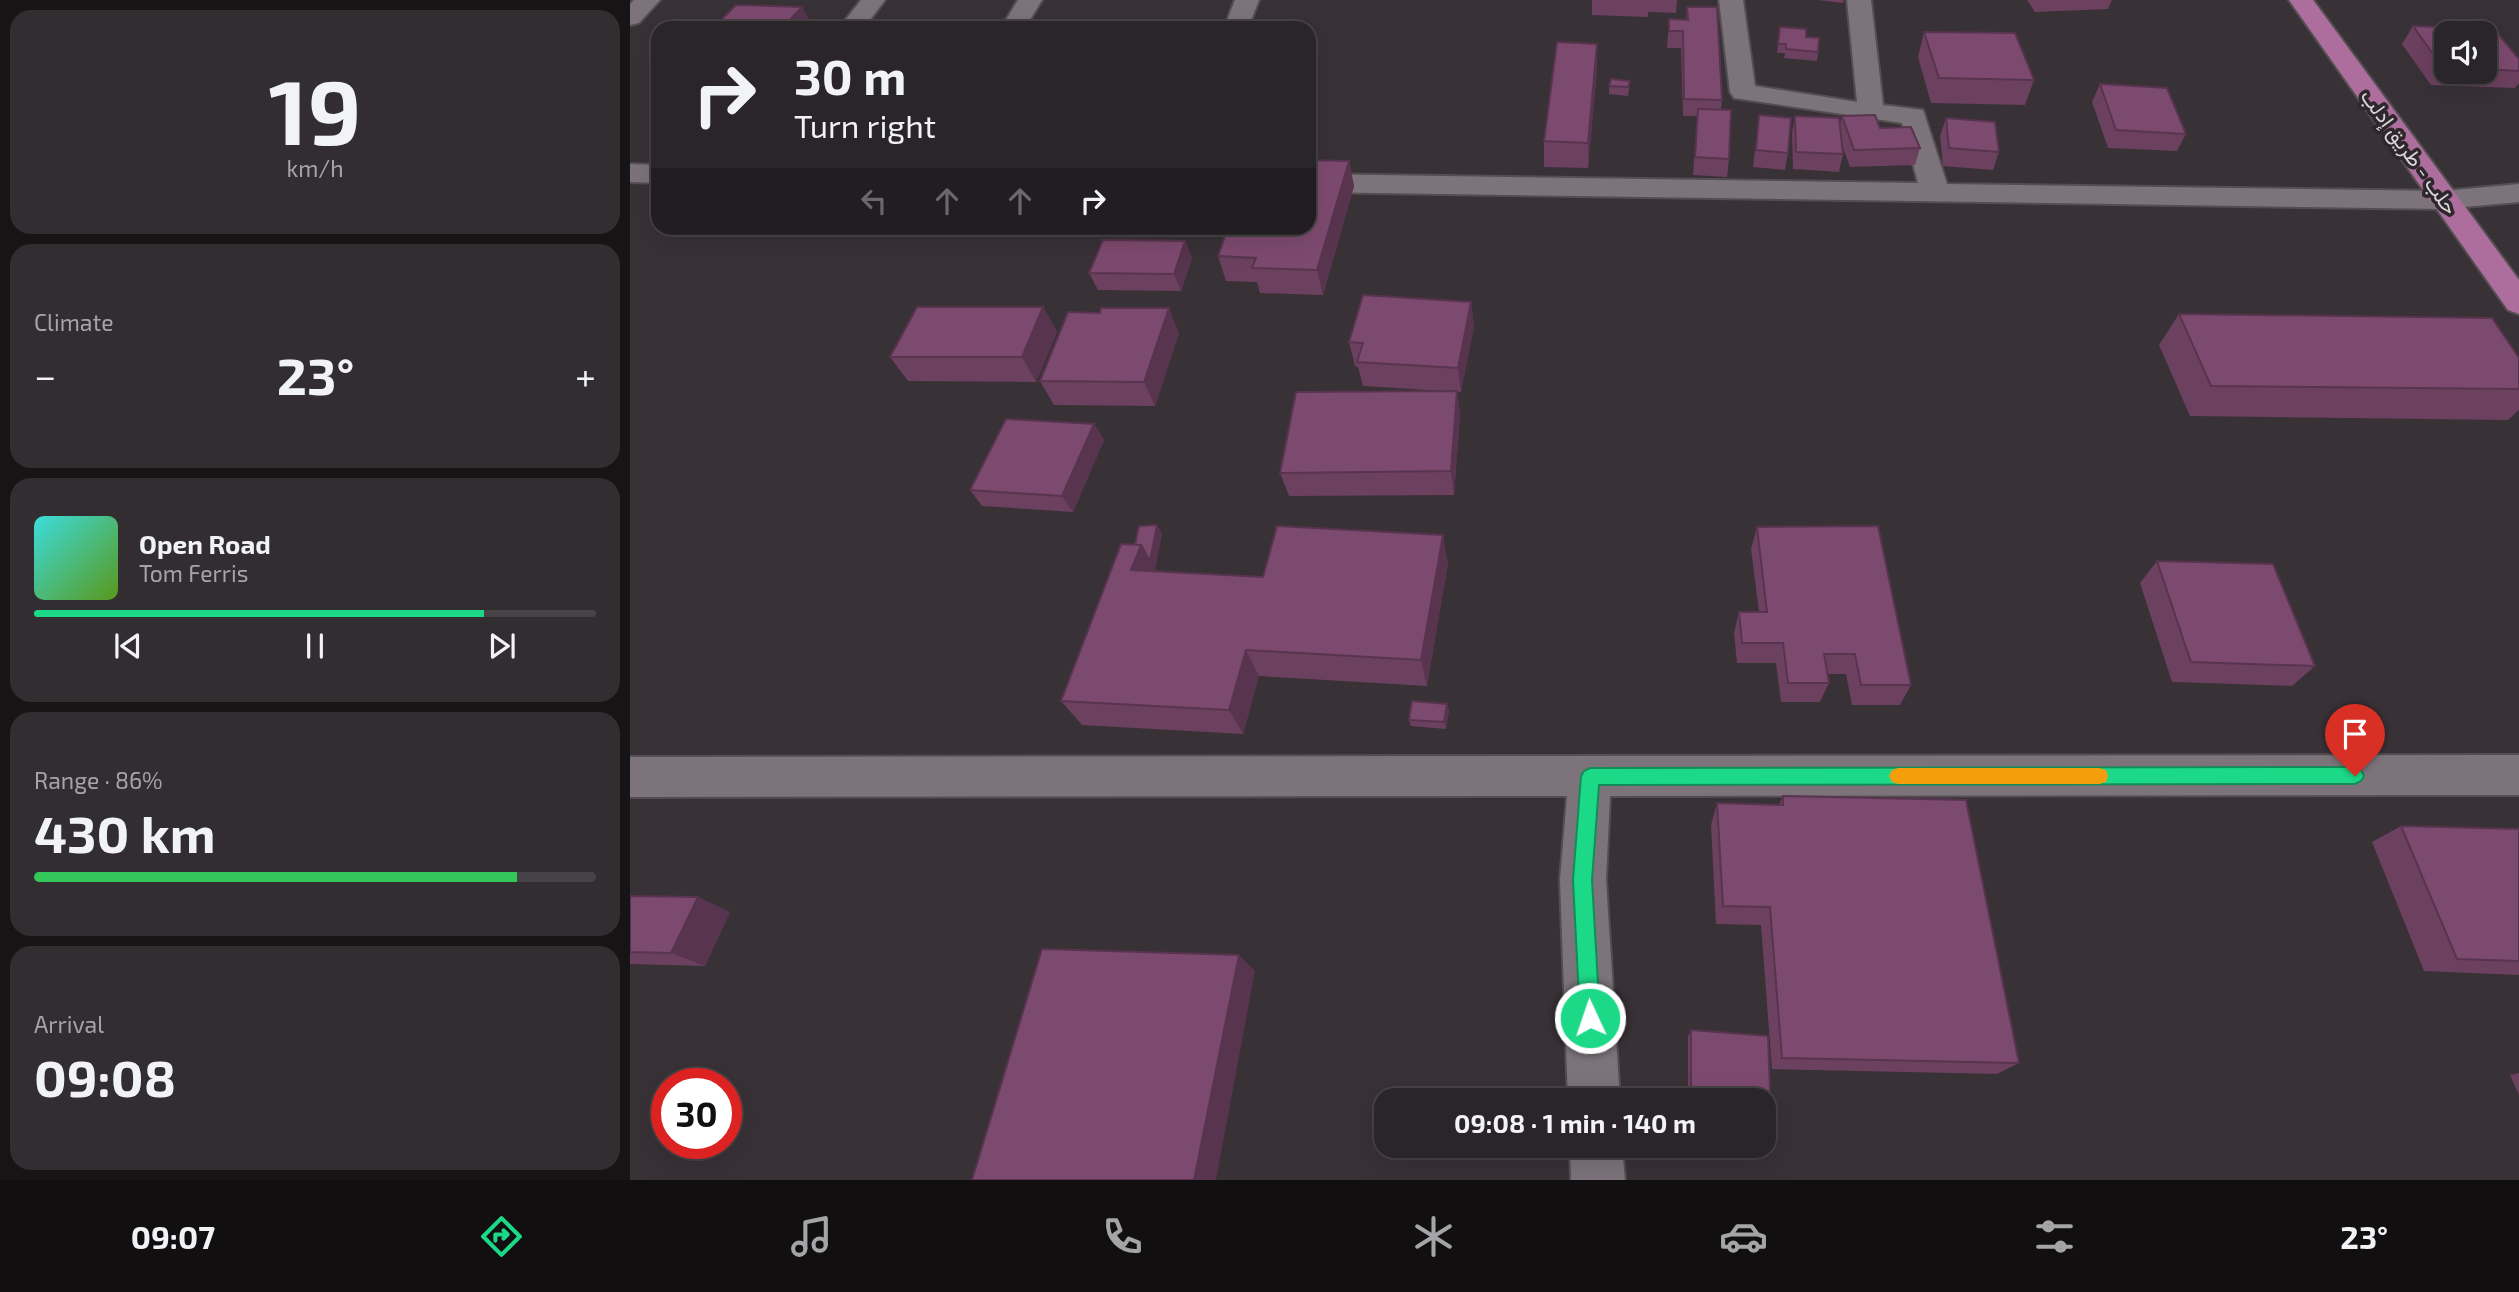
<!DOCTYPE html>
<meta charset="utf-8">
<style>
body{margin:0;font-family:"Exo 2",Vazirmatn,sans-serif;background:#322d30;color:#f1f3f6;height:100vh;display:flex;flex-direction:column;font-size:26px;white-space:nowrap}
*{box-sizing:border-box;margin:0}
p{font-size:23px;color:#a5a5a8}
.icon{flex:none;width:38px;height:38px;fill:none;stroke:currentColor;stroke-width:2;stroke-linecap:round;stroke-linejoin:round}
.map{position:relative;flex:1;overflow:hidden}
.sheet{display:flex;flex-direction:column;gap:10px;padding:10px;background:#171416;width:630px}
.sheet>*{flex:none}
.hud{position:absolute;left:21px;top:21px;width:665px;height:214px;border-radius:21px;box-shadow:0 7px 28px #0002,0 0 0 2px #464245;background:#2a2528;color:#f1f3f6;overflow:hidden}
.controls{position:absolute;left:1804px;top:21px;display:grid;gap:14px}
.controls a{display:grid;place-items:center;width:63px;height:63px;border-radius:14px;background:#2a2528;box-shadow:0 7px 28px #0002,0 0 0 2px #464245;font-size:35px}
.speed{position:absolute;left:21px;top:1068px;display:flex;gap:14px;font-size:35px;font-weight:700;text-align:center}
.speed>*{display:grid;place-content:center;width:91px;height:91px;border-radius:50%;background:#2a2528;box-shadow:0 7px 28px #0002,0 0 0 2px #464245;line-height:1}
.speed .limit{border:10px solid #d22;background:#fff;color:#111}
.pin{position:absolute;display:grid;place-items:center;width:60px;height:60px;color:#fff;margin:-72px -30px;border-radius:50% 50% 50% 0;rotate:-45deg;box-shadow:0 0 7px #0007}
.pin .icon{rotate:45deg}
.me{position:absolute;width:77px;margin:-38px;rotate:357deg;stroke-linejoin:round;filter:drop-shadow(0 0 5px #0008)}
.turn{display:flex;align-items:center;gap:24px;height:147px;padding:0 28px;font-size:32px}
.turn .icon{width:91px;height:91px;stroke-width:2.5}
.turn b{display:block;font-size:49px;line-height:60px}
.lanes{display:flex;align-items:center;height:66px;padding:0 28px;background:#0003;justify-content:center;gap:35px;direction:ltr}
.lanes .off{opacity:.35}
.big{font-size:52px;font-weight:700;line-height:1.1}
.sheet .widget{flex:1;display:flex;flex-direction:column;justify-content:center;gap:10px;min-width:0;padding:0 24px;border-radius:21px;background:#322d30}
.sheet .dial{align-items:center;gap:0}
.dial b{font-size:91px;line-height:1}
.song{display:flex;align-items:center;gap:21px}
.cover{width:84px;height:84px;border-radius:10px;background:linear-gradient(135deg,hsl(180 70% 55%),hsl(90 70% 35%))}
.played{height:7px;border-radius:4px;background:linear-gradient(90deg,#1cd988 80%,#464245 80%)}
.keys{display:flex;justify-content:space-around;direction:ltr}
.heat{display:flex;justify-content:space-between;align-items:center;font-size:38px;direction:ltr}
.charge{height:10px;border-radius:5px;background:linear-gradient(90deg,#34c759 86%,#464245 0)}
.trip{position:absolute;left:744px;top:1088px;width:402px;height:70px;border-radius:21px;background:#2a2528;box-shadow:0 7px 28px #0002,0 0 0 2px #464245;font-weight:700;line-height:70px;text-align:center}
.tab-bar{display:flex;height:112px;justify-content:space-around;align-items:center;background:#110f10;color:#a5a5a8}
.tab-bar .icon{width:49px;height:49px}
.tab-bar .active{color:#1cd988}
.tab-bar b{font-size:32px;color:#f1f3f6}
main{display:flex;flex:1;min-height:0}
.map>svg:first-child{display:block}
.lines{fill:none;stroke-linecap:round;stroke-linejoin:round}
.minor-casing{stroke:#534e51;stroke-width:4}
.highway-casing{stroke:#534e51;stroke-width:4}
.minor{fill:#7c747a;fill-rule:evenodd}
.highway{fill:#ae6e9d;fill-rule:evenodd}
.wall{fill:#6c405f;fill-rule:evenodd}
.shaded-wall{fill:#58344e}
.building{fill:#7d4a6f;stroke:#58344e;stroke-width:2}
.route{fill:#1cd988;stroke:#128d58;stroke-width:2}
.slow{fill:#f59e0b}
.labels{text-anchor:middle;stroke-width:7;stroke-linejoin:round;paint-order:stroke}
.far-street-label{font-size:21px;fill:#dad5d8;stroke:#2e272b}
</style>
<main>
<section class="sheet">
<div class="widget dial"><b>19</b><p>km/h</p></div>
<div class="widget"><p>Climate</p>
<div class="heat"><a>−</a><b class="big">23°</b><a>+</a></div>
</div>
<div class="widget">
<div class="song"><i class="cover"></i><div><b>Open Road</b><p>Tom Ferris</p></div></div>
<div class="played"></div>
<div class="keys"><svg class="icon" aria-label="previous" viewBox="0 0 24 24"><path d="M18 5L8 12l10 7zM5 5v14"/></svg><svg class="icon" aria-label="pause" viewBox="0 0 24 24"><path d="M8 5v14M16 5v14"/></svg><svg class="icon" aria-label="next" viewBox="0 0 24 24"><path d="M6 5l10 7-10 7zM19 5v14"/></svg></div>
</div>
<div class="widget"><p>Range · 86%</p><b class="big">430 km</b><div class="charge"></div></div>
<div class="widget"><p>Arrival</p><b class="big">09:08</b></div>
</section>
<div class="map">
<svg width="1889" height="1180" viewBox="0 0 1889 1180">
<rect width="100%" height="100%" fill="#383136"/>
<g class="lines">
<defs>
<path id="minor" d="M4,0H30L9,23L0,25V4Z
M231,0H255L234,28H209Z
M388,0H412L395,28H371Z
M605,0H629L618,28H594Z
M1089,0H1113L1125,86L1227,102L1217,0H1241L1253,105L1293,110L1317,184L1813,191L1889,184V202L1813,209L679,192V174L1288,183L1272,123L1104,98L1100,92Z
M0,164L28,165V183L0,182Z
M1889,755V795L980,796L976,880L990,1101H938L930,880L937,796L0,797V757Z
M940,1146H992L995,1180H941Z"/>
<path id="highway" d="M1659,0H1683L1889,280V314L1878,310Z"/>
</defs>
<!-- minor casing -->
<use href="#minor" class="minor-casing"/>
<!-- highway casing -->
<use href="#highway" class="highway-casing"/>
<!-- minor -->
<use href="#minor" class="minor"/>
<!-- highway -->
<use href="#highway" class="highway"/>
</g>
<!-- wall -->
<path class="wall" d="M962,0H1047L1046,13L1018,12V17L962,15Z
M1187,0H1214L1213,3Z
M1397,0H1482L1478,9L1405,12Z
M1057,7L1092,100L1091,110L1099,159L1097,177L1063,175L1067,116H1053L1051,48H1037L1039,19L1056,20Z
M1783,26L1864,29L1889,59V83L1885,88L1801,85L1772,44ZM1816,33H1855V72H1816Z
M1150,27L1176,37L1188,52L1187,61L1154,58L1155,53H1147Z
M1294,32L1404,80L1395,105L1301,103L1288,57Z
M967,44V69L958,168L914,167V141Z
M1000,81L998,96L979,94V86Z
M1470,84L1556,134L1547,151L1478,148L1462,102Z
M1129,115L1158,153L1155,170L1123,167Z
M1165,116L1210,124L1212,116L1250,128L1290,148L1285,165L1220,167L1212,145L1213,154L1209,172L1163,169L1162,133Z
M1316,118L1369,152L1363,170L1313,166L1310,136Z
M719,161L724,186L693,295L630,293L627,282L596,281L588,256Z
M555,241L562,258L551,291L468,290L459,273Z
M841,302L844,326L831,392H827L830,415L824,495L659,496L650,473L814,391L733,386L728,367L725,366L719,342Z
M413,307L427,332L406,382L278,381L260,357Z
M1549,314L1889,358V410L1878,420L1560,416L1529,345Z
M549,333L525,406L424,405L410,381Z
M464,424L474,440L443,512L352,506L340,490Z
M1127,527L1281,685L1270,705H1222L1216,674H1197L1199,683L1190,702H1151L1146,663H1107L1104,633L1109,612H1129L1121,549Z
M532,533L525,569L526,571L633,577L818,563L797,686L629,676L613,734L452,725L431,701L505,545Z
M1527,561L1685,666L1662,686L1542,682L1510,583Z
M817,704L819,710L816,729L781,726L779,720Z
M1153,796L1389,1063L1367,1074L1142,1069L1131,925L1086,924L1081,825L1087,803L1149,805Z
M1771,826L1889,829V975L1794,971L1742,842Z
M0,896L100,912L75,966L0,964Z
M1061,1030L1138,1036L1142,1143L1136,1147L1124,1146H1134V1101H1058V1037Z
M1889,1073V1095L1880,1075Z"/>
<!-- shaded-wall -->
<path class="shaded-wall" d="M172,7L182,24L179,28H152Z
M967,44V69L958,168V143Z
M719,161L724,186L693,295L687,270Z
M555,241L562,258L551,291L544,274Z
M841,302L844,326L831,392L828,368Z
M413,307L427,332L406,382L392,357Z
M539,308L549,333L525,406L514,382Z
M827,391L830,415L824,495L821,471Z
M464,424L474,440L443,512L432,496Z
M527,525L532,533L525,569L527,573L501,570L511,545Z
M813,535L818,563L797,686L791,660Z
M616,650L629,676L613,734L599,710Z
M817,704L819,710L816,729L814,722Z
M68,897L100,912L75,966L41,953Z
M609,955L625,971L586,1180H564Z"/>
<!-- building -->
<path class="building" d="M106,5L172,7L152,28H83Z
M1057,7H1087L1092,100L1054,99L1053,31H1039V19L1058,20Z
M1783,26L1864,29L1889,59V71L1855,69V33H1816V68H1813Z
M1150,27L1176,29V37L1189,38L1188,52L1156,49V44H1148Z
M1294,32L1385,33L1404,80L1309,78Z
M927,42L967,44L958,143L914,141Z
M981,79L1000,81L998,87L979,86Z
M1470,84L1537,88L1556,134L1486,130Z
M1068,109L1101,110L1099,159L1065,157Z
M1129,115L1161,118L1158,153L1126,150Z
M1245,115L1250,128L1281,127L1290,148L1224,150L1212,116Z
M1165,116L1209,118L1213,154L1166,152Z
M1316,118L1365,122L1369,152L1319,148Z
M679,160L719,161L687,270L622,268L626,258L588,256L598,228H679Z
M473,240L555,241L544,274L459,273Z
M733,295L841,302L828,368L727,362L733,343L719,342Z
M287,307H413L392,357H260Z
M471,308H539L514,382L410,381L438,312L470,313Z
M1549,314L1862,318L1889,358V389L1581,386Z
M827,391L821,471L650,473L666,392Z
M376,419L464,424L432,496L340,490Z
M527,525L520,561L511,545H505L509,526Z
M647,526L813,535L791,660L616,650L599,710L431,701L491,544L511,545L501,570L633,577Z
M1248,526L1281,685H1231L1225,654H1194L1199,683H1158L1153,643H1112L1109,612H1137L1127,527Z
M1527,561L1643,564L1685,666L1561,662Z
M782,701L817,704L814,722L779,720Z
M1153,796L1336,800L1389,1063L1152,1058L1140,907L1093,906L1087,803L1153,805Z
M1771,826L1889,829V961L1827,959Z
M0,896L68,897L41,953L0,952Z
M412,949L609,955L564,1180H342Z
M1061,1030L1138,1036L1142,1143L1134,1142V1101H1061Z"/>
<!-- route -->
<path class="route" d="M1725,767L1731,770L1734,776L1731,781L1725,784L969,785L962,880L970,1018L967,1025L960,1028L953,1025L950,1018L943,880L951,776L954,771L960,768Z"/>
<!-- slow -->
<path class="slow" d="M1268,768H1469L1476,770L1478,776L1476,782L1469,784H1268L1262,782L1259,776L1262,770Z"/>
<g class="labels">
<!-- far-street labels -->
<g class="far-street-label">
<text transform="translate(1779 152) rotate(54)" y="7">حلب - طريق إدلب</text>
</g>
</g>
</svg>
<div class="controls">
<a><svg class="icon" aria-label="sound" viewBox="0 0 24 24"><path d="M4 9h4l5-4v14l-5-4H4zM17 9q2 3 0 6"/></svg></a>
</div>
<div class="speed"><div class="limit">30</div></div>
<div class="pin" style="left:1725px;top:776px;background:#d93025"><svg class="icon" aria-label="arrive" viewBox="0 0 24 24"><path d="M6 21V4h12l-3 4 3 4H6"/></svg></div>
<svg class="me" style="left:960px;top:1018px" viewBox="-20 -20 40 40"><circle r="17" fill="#1cd988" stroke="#fff" stroke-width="3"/><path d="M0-11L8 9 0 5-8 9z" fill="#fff"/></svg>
<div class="trip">09:08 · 1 min · 140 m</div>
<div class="hud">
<div class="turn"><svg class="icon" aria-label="right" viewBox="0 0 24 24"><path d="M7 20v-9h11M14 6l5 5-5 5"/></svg><div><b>30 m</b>Turn right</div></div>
<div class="lanes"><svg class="icon off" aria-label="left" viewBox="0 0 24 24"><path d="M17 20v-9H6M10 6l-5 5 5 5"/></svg><svg class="icon off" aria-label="ahead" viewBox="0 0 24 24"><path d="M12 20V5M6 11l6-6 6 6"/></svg><svg class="icon off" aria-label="ahead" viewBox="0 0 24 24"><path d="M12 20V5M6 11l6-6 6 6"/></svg><svg class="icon" aria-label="right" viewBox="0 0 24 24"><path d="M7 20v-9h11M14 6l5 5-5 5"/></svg></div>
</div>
</div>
</main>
<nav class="tab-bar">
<b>09:07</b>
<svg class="icon active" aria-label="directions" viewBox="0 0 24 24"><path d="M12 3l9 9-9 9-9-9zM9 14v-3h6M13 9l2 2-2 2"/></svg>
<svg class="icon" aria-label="music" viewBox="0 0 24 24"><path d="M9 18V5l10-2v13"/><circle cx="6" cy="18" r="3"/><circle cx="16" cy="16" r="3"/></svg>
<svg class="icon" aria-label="phone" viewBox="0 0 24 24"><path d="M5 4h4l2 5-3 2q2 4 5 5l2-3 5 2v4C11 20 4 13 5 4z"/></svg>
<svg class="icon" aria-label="climate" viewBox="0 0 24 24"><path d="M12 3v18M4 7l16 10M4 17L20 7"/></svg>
<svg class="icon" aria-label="car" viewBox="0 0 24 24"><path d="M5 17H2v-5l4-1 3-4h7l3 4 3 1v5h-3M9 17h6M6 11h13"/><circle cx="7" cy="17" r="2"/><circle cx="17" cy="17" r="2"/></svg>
<svg class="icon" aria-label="filters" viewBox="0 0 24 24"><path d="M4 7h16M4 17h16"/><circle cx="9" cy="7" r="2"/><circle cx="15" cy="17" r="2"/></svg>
<b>23°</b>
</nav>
